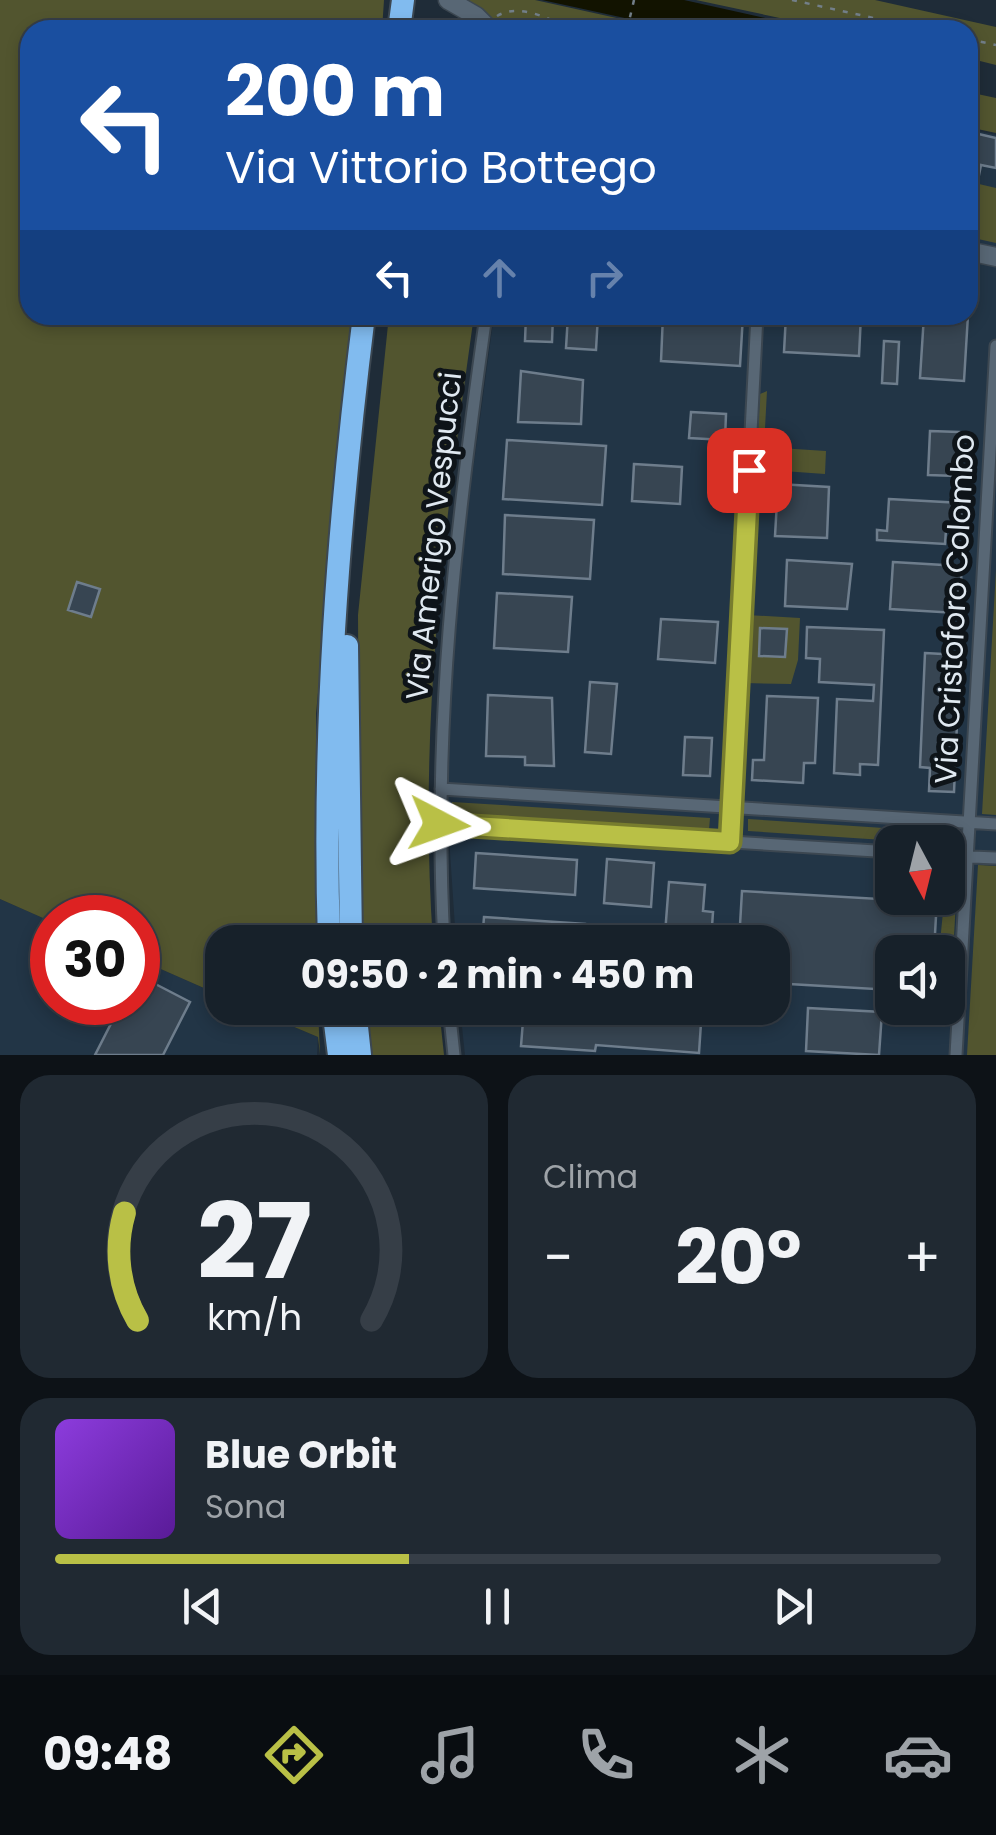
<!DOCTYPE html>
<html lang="it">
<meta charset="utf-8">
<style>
body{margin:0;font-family:Poppins,sans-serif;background:#202932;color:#f1f3f6;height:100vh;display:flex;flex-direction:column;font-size:38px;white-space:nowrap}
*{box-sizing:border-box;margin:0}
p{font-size:32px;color:#9ea3a8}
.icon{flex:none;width:55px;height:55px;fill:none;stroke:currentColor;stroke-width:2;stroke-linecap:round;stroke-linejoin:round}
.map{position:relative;height:1055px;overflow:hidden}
.sheet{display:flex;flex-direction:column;gap:20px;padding:20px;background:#0d1217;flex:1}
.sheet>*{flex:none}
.banner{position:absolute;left:20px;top:20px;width:958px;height:305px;border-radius:30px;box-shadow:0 5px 15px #0003,0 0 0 2px #363e47;background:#1a4fa0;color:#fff;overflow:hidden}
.needle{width:65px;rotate:173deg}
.controls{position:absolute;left:875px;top:825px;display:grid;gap:20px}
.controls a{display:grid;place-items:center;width:90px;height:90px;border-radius:20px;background:#17212a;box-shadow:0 5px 15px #0003,0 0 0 2px #363e47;font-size:50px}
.speed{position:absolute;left:30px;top:895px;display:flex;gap:20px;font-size:50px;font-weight:700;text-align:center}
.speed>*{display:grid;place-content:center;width:130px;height:130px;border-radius:50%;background:#17212a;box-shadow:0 5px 15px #0003,0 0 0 2px #363e47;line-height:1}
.speed .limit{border:15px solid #d22;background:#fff;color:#111}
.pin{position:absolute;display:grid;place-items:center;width:85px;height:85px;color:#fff;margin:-42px;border-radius:20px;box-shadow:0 5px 15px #0006}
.me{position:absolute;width:110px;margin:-55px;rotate:94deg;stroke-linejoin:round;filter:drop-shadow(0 0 8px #0008)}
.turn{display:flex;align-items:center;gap:35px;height:210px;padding:0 40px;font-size:45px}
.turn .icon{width:130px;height:130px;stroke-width:2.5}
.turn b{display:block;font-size:70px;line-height:85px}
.lanes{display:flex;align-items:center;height:95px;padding:0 40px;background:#0003;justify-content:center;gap:50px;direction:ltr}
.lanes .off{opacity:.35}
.big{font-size:75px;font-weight:700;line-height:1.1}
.sheet .widget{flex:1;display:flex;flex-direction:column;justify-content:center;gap:15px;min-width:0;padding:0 35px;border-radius:30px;background:#202932}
.sheet .dial{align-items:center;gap:0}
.dial svg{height:260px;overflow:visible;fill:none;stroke:#363e47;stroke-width:7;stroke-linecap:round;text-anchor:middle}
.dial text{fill:#f1f3f6;stroke:none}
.song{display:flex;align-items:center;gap:30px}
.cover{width:120px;height:120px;border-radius:15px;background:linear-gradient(135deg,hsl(270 70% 55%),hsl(270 70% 35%))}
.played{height:10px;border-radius:5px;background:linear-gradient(90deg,#b9c046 40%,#363e47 40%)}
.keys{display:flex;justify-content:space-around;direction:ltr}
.heat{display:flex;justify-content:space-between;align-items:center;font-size:55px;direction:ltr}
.sheet .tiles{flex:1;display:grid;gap:20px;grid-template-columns:1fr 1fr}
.widget:last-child{grid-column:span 2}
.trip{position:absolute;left:205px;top:925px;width:585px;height:100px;border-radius:30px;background:#17212a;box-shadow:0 5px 15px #0003,0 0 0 2px #363e47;font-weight:700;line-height:100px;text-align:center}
.tabs{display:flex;height:160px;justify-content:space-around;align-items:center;background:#090d11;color:#9ea3a8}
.tabs .icon{width:70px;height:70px}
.tabs .selected{color:#b9c046}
.tabs b{font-size:45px;color:#f1f3f6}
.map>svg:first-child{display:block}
.built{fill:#223546;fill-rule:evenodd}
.green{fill:#52552f}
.water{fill:#121300}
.building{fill:#374552;stroke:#6e7d8c;stroke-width:2.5}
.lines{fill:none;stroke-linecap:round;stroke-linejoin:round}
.street-casing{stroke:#3c4751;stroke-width:15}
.secondary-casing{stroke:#3c4751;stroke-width:21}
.highway-casing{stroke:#3c4751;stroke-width:26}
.path{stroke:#737f89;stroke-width:2.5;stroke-dasharray:5 8;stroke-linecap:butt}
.street{stroke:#586775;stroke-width:11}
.secondary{stroke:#586775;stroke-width:18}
.highway{stroke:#81bbef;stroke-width:22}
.route-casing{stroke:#787d2e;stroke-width:25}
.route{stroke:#b9c046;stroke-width:18}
.labels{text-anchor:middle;stroke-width:10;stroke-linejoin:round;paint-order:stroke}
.street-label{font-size:30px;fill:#e0e9f1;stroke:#0e1419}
</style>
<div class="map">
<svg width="996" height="1055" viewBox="0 0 996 1055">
<rect width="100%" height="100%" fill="#1f2c38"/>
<!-- built -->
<path class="built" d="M968,129L996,135V1055H465L460,1008H772V942H456L447,807L452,626L494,315H968ZM892,842H948V898H892ZM892,952H948V1008H892Z
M0,899L52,922V1002H138V959L222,996V1008H249L318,1037L317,1055H0Z"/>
<!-- green -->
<path class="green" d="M0,0H384L382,30H30V315H354L316,714L317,942H222V996L138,959V918H52V922L0,899Z
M462,0H535L671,30H509L501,19L494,25Z
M696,0H875L996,27V65L968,58V30H836Z
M968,92L996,98V133L968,127Z
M979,184L996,188V243L969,237L971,200Z
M389,315H474C444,529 418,725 433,942H360L358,615Z
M767,391L764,447L826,451L825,474L756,469L760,394Z
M996,570V815L982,814Z
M747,615L800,618L798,660L791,684L744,683Z
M452,802L710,818L709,830L451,814Z
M748,819L960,833V845L748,831Z
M948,862L958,863L952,974H948V952H939Z
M978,865L996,866V1055H967Z
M249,1008H318L320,1055L318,1037Z
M364,1008H439L444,1055H368Z"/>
<!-- water -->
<path class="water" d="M542,0H684L819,30H680Z"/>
<!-- building -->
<path class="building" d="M970,132L996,138V168L981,165L979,175L968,172Z
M526,315H553L552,342L525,341Z
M568,315H598L596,350L566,348Z
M663,315H743L740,366L661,361Z
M786,315H861L859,356L784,352Z
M924,315H968L964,381L920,378Z
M884,341L899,342L897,384L882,383Z
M521,371L583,380L581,424L518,422Z
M691,412L726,414L725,440L689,438Z
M930,431L959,432L957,476L928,475Z
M507,440L606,446L602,505L503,499Z
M634,464L682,467L680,504L632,501Z
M778,484L829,487L827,538L775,536Z
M889,499L962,503L961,531L946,530L945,544L877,540V530L887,531Z
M505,515L594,520L590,579L503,574Z
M787,560L852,564L847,609L785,606Z
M893,562L960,566L962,584H958L957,613L890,609Z
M77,582L100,589L91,617L68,610Z
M497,593L572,597L568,652L494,648Z
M661,619L718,622L715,663L658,659Z
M807,627L884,630L878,765L860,764V775L834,773L837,699L873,701L874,685L819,682L820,659L806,658Z
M760,628L787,629L785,657L759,656Z
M925,653L960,655L954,792L929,791L930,768L920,767Z
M590,682L617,684L611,754L585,752Z
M488,695L552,698L554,766L525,765V757L486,756Z
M767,696L818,698L815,763H804L803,783L752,780L753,760H764Z
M685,737L712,738L710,776L683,775Z
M476,853L577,860L575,895L474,888Z
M607,859L654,863L651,907L604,903Z
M881,879L892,880V898H937L934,952H892V990L772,983V942H739L742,891L879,899Z
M669,882L705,885L703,911L713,912L711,941L685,935V941L671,940V934H665Z
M484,917L585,924L584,942H482Z
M138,975L190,1002L163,1055H95L122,1002H138Z
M524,1008H702L699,1053L596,1045L595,1051L521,1046Z
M808,1008L882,1012L879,1055L806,1051Z"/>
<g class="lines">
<defs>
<path id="street" d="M441,789L996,824
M439,824L892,852
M730,842L757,315
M948,856L996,858
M444,942C432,729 456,526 486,315
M449,1008L454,1055
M956,1055L996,346"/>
<path id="secondary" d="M448,0L476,16L490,30
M968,251L996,257"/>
<path id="highway" d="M399,30L403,0
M347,646L351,942
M329,942C322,732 338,524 364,315
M333,1008L339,1055
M355,1008L360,1055"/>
</defs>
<!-- street casing -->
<use href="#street" class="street-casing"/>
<!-- secondary casing -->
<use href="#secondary" class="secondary-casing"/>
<!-- highway casing -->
<use href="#highway" class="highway-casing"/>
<!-- path -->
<path class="path" d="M792,0L928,30
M497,16C521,2 552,21 576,30
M627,30L634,0
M968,39L996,45"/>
<!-- street -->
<use href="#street" class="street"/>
<!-- secondary -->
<use href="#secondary" class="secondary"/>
<!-- highway -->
<use href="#highway" class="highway"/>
</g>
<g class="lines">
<defs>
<path id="route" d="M439,824L730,842L749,470"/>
</defs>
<!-- route casing -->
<use href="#route" class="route-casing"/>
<!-- route -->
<use href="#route" class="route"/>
</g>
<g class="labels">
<!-- street labels -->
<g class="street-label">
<text transform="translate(434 536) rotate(-84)" y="10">Via Amerigo Vespucci</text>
<text transform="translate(955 609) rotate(-87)" y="10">Via Cristoforo Colombo</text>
</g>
</g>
</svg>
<div class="controls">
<a><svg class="needle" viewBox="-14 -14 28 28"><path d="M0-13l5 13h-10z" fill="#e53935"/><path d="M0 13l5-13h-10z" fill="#9ea3a8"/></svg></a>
<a><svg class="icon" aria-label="sound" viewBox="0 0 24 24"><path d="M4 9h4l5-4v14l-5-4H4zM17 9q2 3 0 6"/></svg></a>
</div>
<div class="speed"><div class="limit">30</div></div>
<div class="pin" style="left:749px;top:470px;background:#d93025"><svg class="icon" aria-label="arrive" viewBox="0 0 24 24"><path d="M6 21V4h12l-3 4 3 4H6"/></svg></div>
<svg class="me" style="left:439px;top:824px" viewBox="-20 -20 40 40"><path d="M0-17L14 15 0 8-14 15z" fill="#b9c046" stroke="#fff" stroke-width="4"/></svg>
<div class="trip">09:50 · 2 min · 450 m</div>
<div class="banner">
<div class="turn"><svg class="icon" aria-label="left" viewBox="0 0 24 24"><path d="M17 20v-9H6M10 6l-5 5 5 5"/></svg><div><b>200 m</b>Via Vittorio Bottego</div></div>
<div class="lanes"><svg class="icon" aria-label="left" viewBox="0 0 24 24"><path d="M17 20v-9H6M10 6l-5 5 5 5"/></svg><svg class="icon off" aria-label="ahead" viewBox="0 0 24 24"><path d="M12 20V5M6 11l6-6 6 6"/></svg><svg class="icon off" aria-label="right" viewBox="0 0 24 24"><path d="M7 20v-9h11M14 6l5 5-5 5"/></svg></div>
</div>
</div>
<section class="sheet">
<div class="tiles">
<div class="widget dial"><svg viewBox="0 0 100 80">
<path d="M14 69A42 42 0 1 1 86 69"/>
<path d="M14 69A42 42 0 0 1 10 36" stroke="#b9c046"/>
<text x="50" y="56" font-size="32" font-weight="700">27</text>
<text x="50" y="72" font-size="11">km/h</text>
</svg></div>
<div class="widget"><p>Clima</p>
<div class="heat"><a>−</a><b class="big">20°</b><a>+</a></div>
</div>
<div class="widget">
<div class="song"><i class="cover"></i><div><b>Blue Orbit</b><p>Sona</p></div></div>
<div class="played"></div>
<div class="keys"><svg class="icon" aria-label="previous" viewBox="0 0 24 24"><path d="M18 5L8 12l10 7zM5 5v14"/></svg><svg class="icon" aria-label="pause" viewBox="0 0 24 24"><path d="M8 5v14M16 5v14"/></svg><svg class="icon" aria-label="next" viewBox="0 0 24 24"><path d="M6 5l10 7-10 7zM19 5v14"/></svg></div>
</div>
</div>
</section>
<nav class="tabs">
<b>09:48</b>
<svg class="icon selected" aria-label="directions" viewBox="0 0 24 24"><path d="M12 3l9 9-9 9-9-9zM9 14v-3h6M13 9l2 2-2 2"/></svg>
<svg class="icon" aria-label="music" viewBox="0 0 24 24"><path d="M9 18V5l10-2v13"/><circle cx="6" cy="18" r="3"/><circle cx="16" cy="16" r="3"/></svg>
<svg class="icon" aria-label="phone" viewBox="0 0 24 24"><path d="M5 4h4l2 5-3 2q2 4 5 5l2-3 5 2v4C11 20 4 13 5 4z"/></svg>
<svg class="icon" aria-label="climate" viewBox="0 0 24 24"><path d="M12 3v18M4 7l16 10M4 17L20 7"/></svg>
<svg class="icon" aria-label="car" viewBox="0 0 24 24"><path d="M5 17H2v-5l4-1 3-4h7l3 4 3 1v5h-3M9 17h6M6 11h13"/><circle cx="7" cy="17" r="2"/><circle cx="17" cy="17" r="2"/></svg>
</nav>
